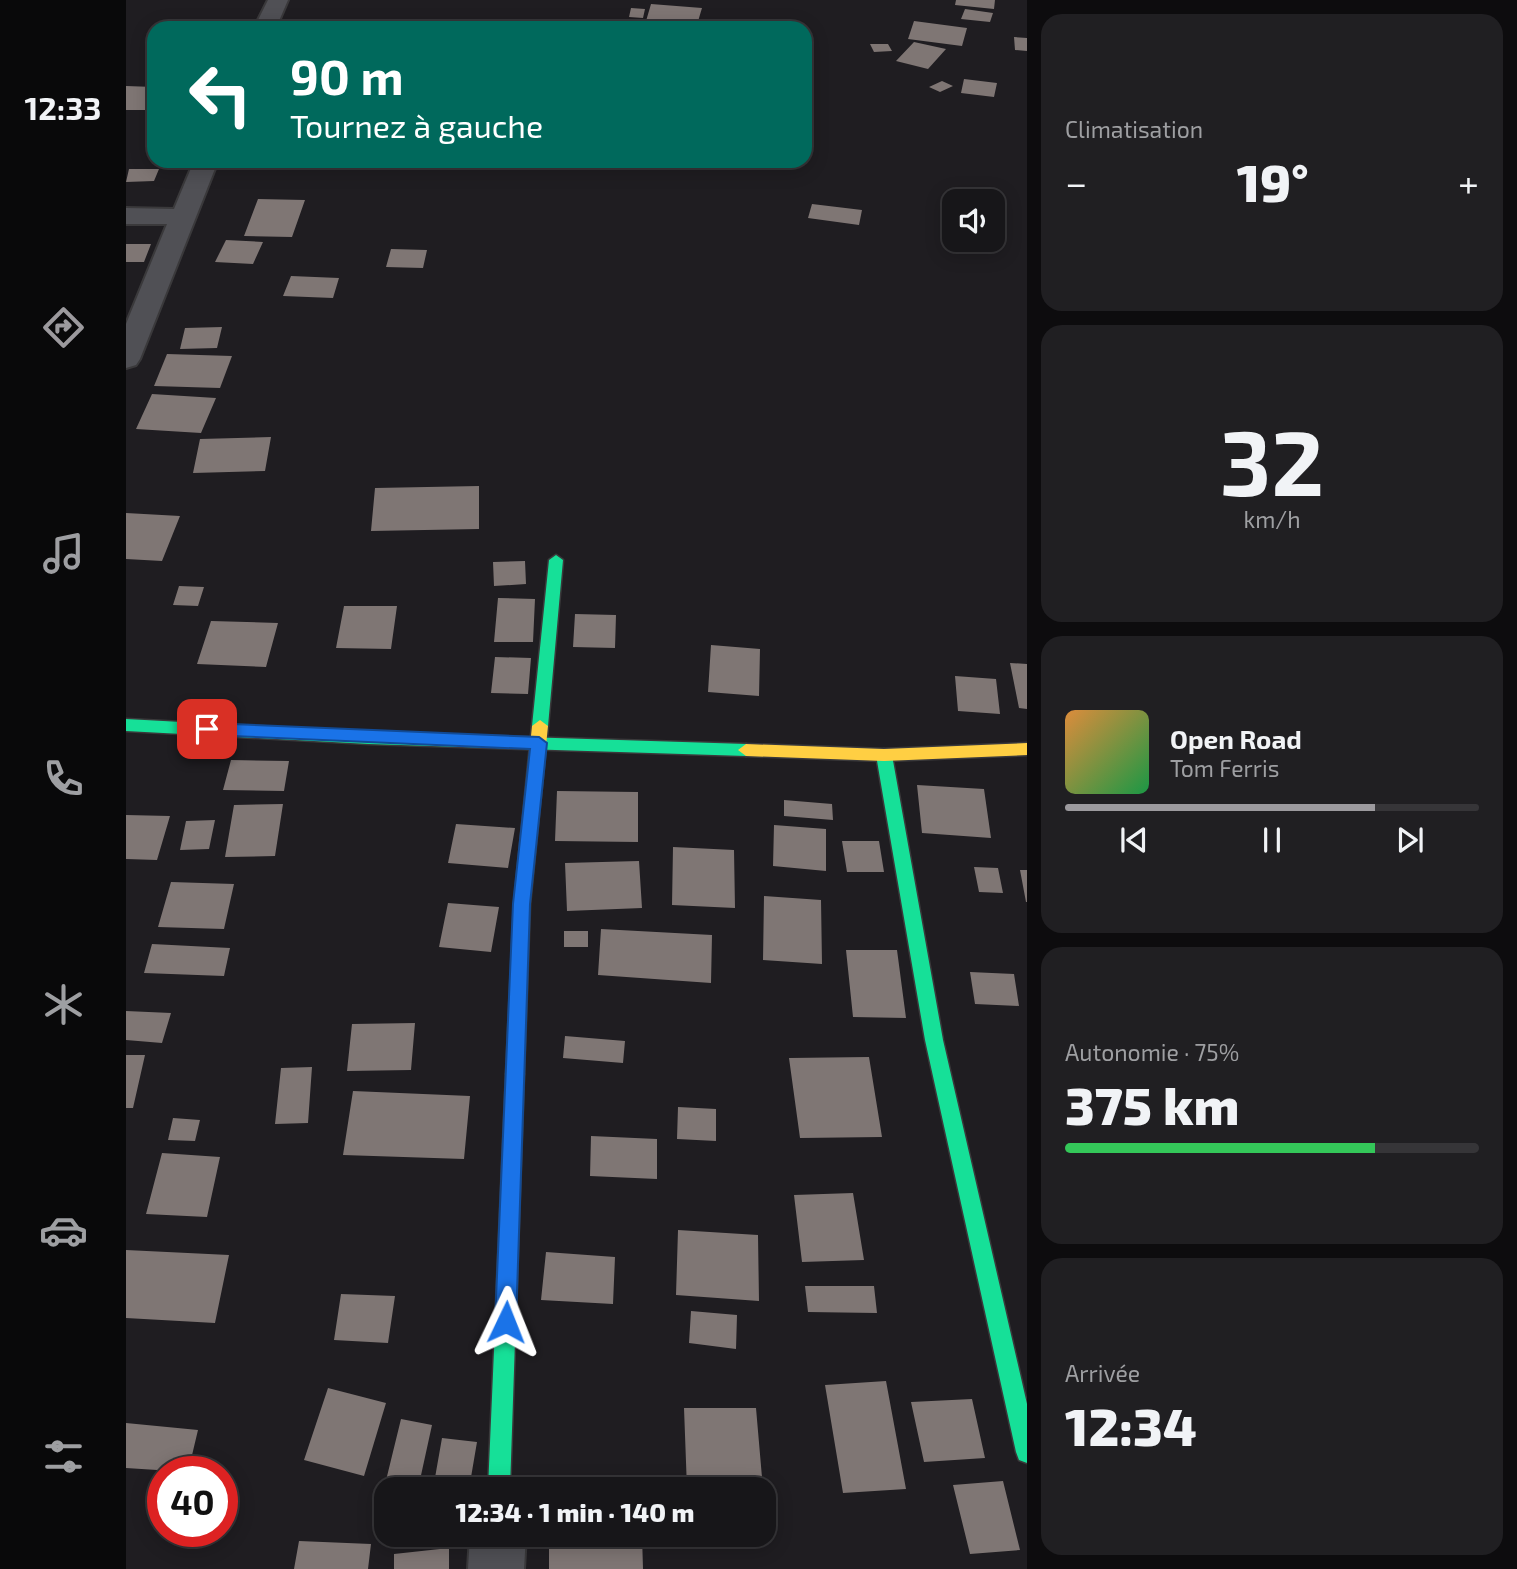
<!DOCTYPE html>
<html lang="fr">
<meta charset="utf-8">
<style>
body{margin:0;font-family:"Exo 2",sans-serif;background:#201f22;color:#f1f3f6;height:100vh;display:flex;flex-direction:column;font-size:26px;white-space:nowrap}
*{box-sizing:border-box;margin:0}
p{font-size:23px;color:#9e9fa2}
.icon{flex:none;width:38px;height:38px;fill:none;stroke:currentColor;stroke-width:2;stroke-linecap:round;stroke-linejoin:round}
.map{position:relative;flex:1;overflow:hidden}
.sheet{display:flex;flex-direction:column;gap:14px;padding:14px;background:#0d0c0e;width:490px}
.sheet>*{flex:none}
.top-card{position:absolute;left:21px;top:21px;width:665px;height:147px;border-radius:21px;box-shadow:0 4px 18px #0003,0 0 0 2px #363538;background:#00695c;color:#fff;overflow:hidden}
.fabs{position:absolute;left:816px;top:189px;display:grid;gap:14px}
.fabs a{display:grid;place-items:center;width:63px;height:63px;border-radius:14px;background:#171619;box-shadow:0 4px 18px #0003,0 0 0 2px #363538;font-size:35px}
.speed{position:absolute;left:21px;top:1456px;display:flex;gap:14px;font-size:35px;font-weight:700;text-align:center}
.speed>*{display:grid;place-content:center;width:91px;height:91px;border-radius:50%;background:#171619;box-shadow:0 4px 18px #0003,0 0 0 2px #363538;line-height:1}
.speed .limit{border:10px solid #d22;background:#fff;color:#111}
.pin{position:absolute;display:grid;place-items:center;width:60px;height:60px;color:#fff;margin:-30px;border-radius:14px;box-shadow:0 4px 10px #0006}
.me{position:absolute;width:77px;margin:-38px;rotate:2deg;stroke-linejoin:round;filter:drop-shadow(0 0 5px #0008)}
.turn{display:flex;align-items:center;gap:24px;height:147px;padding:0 28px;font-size:32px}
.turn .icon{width:91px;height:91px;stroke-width:2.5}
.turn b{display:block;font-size:49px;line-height:60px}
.big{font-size:52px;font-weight:800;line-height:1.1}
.sheet .widget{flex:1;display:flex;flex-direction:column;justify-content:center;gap:10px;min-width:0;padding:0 24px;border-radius:21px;background:#201f22}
.sheet .dial{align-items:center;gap:0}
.dial b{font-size:91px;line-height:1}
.song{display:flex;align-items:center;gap:21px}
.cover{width:84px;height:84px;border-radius:10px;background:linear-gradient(135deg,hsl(30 70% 55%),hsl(140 70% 35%))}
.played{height:7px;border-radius:4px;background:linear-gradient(90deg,#9c9a9e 75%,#363538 75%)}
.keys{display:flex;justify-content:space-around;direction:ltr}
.heat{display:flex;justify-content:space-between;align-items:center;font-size:38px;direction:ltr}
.charge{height:10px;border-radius:5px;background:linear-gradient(90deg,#34c759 75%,#363538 0)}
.trip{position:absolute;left:248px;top:1477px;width:402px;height:70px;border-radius:21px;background:#171619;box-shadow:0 4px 18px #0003,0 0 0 2px #363538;font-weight:800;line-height:70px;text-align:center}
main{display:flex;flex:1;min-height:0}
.tab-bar{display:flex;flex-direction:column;width:126px;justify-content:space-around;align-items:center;background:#09090a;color:#9e9fa2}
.tab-bar .icon{width:49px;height:49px}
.tab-bar .selected{color:#9c9a9e}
.tab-bar b{font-size:32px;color:#f1f3f6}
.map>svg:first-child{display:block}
.building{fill:#7f7674}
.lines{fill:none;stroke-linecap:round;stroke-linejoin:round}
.street-casing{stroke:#3a393b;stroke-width:4}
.fast-casing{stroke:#3a393b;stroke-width:3}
.slow-casing{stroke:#3a393b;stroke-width:3}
.street{fill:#505055;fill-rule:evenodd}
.fast{fill:#16e098;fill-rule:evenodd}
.slow{fill:#ffcf43;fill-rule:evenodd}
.route{fill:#1a73e8;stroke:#114b97;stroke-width:2}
</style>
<main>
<nav class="tab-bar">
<b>12:33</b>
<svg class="icon selected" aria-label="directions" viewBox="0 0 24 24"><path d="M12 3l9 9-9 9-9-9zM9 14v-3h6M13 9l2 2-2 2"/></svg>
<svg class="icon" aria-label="music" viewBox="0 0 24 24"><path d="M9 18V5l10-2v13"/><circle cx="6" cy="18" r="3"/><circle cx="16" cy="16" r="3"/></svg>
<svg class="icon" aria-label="phone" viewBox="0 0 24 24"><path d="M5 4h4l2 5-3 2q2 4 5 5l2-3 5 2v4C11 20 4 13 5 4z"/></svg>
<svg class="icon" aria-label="climate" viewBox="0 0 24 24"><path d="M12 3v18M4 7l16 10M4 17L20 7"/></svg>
<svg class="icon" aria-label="car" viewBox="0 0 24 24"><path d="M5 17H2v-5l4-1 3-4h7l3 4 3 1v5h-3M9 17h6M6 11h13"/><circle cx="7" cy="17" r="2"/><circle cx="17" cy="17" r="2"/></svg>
<svg class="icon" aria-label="filters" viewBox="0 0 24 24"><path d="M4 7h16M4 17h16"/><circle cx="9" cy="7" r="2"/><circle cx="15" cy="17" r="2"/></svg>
</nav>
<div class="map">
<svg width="901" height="1569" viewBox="0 0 901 1569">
<rect width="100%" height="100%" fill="#1f1d21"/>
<!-- building -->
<path class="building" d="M830,0H869L868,9L829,5Z
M525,4L576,8L570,28H518Z
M505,8L519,9L517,18L503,17Z
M839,9L867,13L864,22L835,19Z
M788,21L841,28L836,46L782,39Z
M424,23H471V28H424Z
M888,37L901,38V51L889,50Z
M788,42L820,49L802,69L770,61Z
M744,44H762L766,51L748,52Z
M838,79L871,83L868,97L835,93Z
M816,81L827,86L814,92L803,87Z
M0,86L28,87V110H0Z
M149,161H182L181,165H148Z
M3,169H33L28,181L0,182Z
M132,199L179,200L166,237L118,236Z
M686,204L736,210L733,225L682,218Z
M100,240L137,242L127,264L89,262Z
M0,244H25L18,262H0Z
M265,249L301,250L297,268L260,267Z
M165,276L213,278L207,298L157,296Z
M96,327L91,348L54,349L59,328Z
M41,354L106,356L94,388L28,386Z
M26,394L90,398L75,433L10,429Z
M145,437L139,471L67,473L74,439Z
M353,486V529L245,531L249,488Z
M0,513L54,516L36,561L0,559Z
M399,561L400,584L368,586L367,562Z
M53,586L78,587L72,606L47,605Z
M372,598L409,599L407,642H368Z
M218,606H271L265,649L210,648Z
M449,614L490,615L489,648L447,647Z
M85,621L152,623L140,667L71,664Z
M585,645L634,649L633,696L582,692Z
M369,657L405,658L402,694L365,693Z
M884,663L901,664V709L893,708Z
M829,676L870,679L874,714L832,711Z
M105,760L163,761L158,791L97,790Z
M791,785L858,789L865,838L796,833Z
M431,791L512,792V842L429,841Z
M658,800L706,804L707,820L658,816Z
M157,804L149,856L99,857L108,805Z
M0,815L44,816L31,860L0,859Z
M89,820L83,849L54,850L60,821Z
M330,824L389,828L382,868L322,863Z
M648,825L700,829V871L647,866Z
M716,841H753L758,872H721Z
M547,847L608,850L609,908L546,905Z
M513,861L516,908L441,911L439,863Z
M848,867L872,868L877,893L853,892Z
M894,870H901V902H900Z
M45,882L108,884L98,929L32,927Z
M638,896L695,900L696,964L637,960Z
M322,903L373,907L365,952L313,947Z
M475,929L586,935L585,983L472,975Z
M438,931H462V947H438Z
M26,944L104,948L98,976L18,973Z
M720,950H771L780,1018L727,1017Z
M844,972L888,974L893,1006L849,1004Z
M0,1011L45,1013L36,1043L0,1040Z
M289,1023L285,1070L221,1071L226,1024Z
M439,1036L499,1041L497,1063L437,1058Z
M0,1055H19L7,1108H0Z
M743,1057L756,1137L674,1138L663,1058Z
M186,1067L182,1123L149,1124L155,1068Z
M227,1091L344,1096L338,1159L217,1155Z
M552,1107L590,1109V1141L551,1139Z
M47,1118L74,1120L69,1141L42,1140Z
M465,1136L531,1139V1179L464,1176Z
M36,1153L94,1157L81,1217L20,1214Z
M727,1193L738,1260L676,1262L668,1195Z
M552,1230L632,1235L633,1301L550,1295Z
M0,1250L103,1255L89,1323L0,1318Z
M420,1252L489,1257L487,1304L415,1300Z
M679,1286H748L751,1313L682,1312Z
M215,1294L269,1296L262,1343L208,1340Z
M565,1311L611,1315L610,1349L563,1343Z
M760,1381L780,1489L717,1493L699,1385Z
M202,1388L260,1403L238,1476L178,1460Z
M846,1399L859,1458L798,1462L785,1402Z
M558,1408H630L637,1489H561Z
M275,1419L306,1425L292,1489H261V1506L254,1505Z
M0,1423L72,1430L62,1472L0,1468Z
M316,1438L351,1442L343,1489H307Z
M877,1481L894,1550L844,1554L827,1485Z
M423,1535H516L517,1569H423Z
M173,1541L245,1544L242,1569H168Z
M323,1548V1569H268V1554Z"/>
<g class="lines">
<defs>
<path id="street" d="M142,0H162L150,28H128Z
M68,161H92L14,359L10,365L0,368V324L41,224H0V208L48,209Z
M344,1535H400L398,1569H342Z"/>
<path id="fast" d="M430,555L437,560L422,726L414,732L406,726L423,560Z
M0,719L243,732L620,744L628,750L620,756L243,744L0,731Z
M758,749L766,755L817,1040L901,1404V1463L893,1460L890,1452L799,1040L750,755Z
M389,1066L396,1068L398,1074L384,1489H362L380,1074L382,1068Z"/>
<path id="slow" d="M414,720L422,726L404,904L398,1074L396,1080L389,1082L382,1080L380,1074L388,904L406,726Z
M901,743V755L758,761L620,756L612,750L620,744L758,749Z"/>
</defs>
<!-- street casing -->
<use href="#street" class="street-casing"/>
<!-- fast casing -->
<use href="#fast" class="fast-casing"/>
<!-- slow casing -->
<use href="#slow" class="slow-casing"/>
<!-- street -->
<use href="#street" class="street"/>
<!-- fast -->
<use href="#fast" class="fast"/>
<!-- slow -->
<use href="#slow" class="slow"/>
</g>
<!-- route -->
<path class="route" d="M81,723L413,737L421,743L404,904L390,1322L387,1330L380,1333L372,1330L369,1322L387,904L404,749L81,735L73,729Z"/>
</svg>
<div class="fabs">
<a><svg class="icon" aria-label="sound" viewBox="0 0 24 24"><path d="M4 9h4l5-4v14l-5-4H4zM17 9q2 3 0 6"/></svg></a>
</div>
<div class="speed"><div class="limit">40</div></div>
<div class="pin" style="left:81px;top:729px;background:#d93025"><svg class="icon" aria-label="arrive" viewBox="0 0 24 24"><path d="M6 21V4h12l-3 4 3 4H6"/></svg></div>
<svg class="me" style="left:380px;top:1322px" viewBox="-20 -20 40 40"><path d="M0-17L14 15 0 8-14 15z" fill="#1a73e8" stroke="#fff" stroke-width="4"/></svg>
<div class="trip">12:34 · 1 min · 140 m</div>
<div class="top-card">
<div class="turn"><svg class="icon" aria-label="left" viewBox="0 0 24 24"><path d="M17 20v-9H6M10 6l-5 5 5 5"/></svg><div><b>90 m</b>Tournez à gauche</div></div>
</div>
</div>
<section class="sheet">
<div class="widget"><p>Climatisation</p>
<div class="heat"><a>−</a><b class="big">19°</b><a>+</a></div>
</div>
<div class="widget dial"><b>32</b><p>km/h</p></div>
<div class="widget">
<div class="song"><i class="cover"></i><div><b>Open Road</b><p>Tom Ferris</p></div></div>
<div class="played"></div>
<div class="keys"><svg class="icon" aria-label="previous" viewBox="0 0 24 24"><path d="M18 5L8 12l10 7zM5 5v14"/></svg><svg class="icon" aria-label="pause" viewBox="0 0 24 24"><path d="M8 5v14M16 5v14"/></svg><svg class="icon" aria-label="next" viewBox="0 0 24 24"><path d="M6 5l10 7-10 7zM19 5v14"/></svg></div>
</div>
<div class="widget"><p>Autonomie · 75%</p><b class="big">375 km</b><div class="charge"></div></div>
<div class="widget"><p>Arrivée</p><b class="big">12:34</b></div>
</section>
</main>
